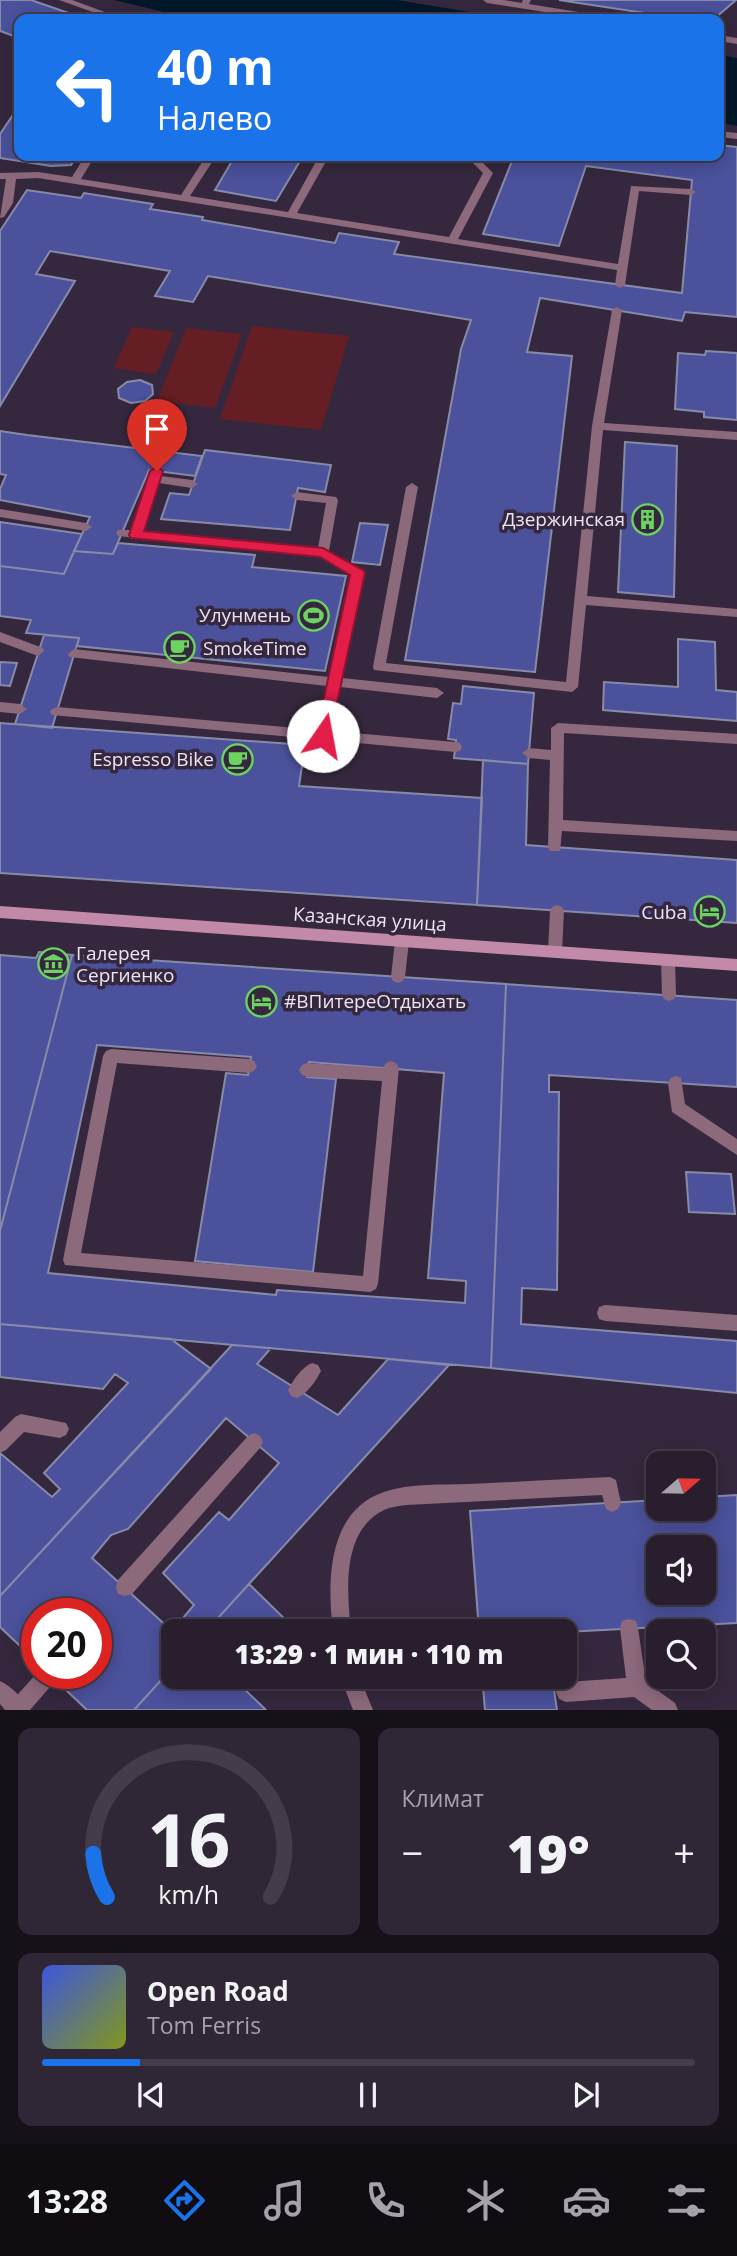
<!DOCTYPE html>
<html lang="ru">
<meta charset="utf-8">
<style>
body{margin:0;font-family:"Open Sans",sans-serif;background:#302736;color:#f1f3f6;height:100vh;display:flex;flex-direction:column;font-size:26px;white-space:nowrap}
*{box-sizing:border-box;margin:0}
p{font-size:23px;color:#a5a2aa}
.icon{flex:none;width:38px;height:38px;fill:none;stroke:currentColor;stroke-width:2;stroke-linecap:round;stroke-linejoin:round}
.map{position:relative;height:1710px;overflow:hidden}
.sheet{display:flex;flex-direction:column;gap:18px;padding:18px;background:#161019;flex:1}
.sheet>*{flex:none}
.hud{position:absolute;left:14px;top:14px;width:710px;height:147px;border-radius:14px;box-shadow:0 4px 18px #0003,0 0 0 2px #443c4a;background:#1a73e8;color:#fff;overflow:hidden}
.needle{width:46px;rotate:70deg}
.buttons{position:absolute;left:646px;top:1451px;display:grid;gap:14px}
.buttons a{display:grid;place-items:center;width:70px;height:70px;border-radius:14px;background:#281e2e;box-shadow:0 4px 18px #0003,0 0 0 2px #443c4a;font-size:35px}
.speed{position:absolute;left:21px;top:1598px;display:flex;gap:14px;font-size:35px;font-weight:700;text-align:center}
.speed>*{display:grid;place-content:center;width:91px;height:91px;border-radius:50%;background:#281e2e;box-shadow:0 4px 18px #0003,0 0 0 2px #443c4a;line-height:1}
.speed .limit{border:10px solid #d22;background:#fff;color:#111}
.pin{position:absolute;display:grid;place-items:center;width:60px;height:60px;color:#fff;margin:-72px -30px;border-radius:50% 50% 50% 0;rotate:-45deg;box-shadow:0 0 7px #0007}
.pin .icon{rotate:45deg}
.me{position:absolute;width:77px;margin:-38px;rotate:12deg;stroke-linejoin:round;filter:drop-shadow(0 0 5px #0008)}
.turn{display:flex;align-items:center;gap:24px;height:147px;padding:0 28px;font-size:32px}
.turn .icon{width:91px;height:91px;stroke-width:2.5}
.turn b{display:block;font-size:49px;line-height:60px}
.big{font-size:52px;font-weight:800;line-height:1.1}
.sheet .card{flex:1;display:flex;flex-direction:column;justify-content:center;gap:10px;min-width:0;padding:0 24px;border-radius:14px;background:#302736}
.sheet .dial{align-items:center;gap:0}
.dial svg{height:182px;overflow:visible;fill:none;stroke:#443c4a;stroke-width:7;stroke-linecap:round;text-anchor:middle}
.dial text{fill:#f1f3f6;stroke:none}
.song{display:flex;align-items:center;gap:21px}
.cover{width:84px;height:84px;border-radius:10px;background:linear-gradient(135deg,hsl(230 70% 55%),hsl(70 70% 35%))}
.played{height:7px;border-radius:4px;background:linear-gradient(90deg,#1a73e8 15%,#443c4a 15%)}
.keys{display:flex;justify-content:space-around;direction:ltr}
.heat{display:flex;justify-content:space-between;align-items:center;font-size:38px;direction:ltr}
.sheet .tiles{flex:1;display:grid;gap:18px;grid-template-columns:1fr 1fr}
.card:last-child{grid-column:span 2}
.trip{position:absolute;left:161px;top:1619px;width:416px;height:70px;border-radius:14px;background:#281e2e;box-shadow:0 4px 18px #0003,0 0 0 2px #443c4a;font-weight:800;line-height:70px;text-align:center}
.dock{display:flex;height:112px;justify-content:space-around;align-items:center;background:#100c12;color:#a5a2aa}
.dock .icon{width:49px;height:49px}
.dock .current{color:#1a73e8}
.dock b{font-size:32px;color:#f1f3f6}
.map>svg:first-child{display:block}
.green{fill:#641e24}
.water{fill:#01182a}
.building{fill:#4b519b;stroke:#878ba9;stroke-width:2;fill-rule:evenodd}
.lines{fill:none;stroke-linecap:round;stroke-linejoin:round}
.lane{fill:#8d697c;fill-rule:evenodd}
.street{fill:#8d697c;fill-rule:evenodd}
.secondary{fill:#c389a9;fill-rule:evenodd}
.route{fill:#e11d48;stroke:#92132f;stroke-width:2}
.labels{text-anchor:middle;stroke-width:7;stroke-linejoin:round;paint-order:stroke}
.poi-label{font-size:19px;fill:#ede4f3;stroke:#35283e;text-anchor:end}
.street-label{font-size:19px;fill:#ede4f3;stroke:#35283e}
</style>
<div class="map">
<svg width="737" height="1710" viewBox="0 0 737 1710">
<rect width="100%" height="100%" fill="#35283e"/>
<!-- green -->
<path class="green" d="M252,326L349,336L321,430L220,419Z
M132,327L174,332L156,374L114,368Z
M186,328L242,334L215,408L157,401Z"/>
<!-- water -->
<path class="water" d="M114,0H397L511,19H193Z
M719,55L737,58V126L719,123Z"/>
<!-- building -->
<path class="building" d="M0,0H31L86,19H19V38L0,31Z
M559,0H736L714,19H684Z
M19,106V156H77L71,165L51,166L0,158V134Z
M719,145L737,147V317L685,312L682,321L540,298L527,352L572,356L535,672L405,660L461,349L471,320L208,276L193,302L155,296L170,271L50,251L36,274L75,281L0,406V231L27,190L81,198L84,193L153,204L150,209L203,217L202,220L335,243L339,233L399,242L394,254L682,293L692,180L586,166L559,246L483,234L514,156H719Z
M235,156H303L276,201L215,190Z
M706,351L737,353V420L704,417V412L675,409L678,353L705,355Z
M140,380L152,385L153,394L145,401L131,403L119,398L118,389L127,382Z
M0,431L27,435L202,456L195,476L149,470L113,554L74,551L90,517L0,500V489L6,475L0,474Z
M625,442L677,446L674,597L618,592Z
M205,450L331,465L325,492L298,488L290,530L161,519L170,493L189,495Z
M0,522L82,534L64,574L0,566Z
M360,523L388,525L380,565L352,562Z
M118,543L255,555L252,567L346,576L325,671L77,646L79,638L26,633L31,620L0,616V566L64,574L74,551L113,554Z
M44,635L79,638L52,728L15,724Z
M678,639L715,642L716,690L737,692V721L603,710L604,682L678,687Z
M0,662L17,663L10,686L0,685Z
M463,686L534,693L528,764L454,758L456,740L448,739L453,703L461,704Z
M0,723L305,745L299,786L482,798L477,905L0,873Z
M483,760L528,764L526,845L737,860V923L477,905Z
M39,952L72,955L0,1231V955L36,958Z
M72,955L506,984L491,1368L0,1324V1231ZM97,1045L251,1057L248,1075L226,1073L195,1261L313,1272L336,1079L307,1077L309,1062L444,1073L428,1278L466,1281L465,1303L277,1290L276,1295L48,1273Z
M506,984L737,1000V1087L549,1075V1092H559L557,1290L522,1288L521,1324L737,1341V1393L491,1368Z
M686,1172L731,1174L735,1214L689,1212Z
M0,1324L171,1339L211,1369L0,1596V1453L52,1497L60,1489L44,1473L128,1383L115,1374L103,1389L0,1377Z
M232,1345L271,1348L257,1364L338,1415L388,1359L449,1365L206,1631H173V1667L134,1710H87L48,1673H96V1614H37V1662L0,1627V1596ZM226,1418L279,1463L229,1520L219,1512L163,1573L194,1605L172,1631L92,1558L111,1535L128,1529Z
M737,1495V1623L565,1632L479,1631L470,1511L658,1500V1508H704V1497ZM658,1547H704V1592H658Z
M249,1584L289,1623L283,1631H206Z
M173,1667V1676H244L238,1683L266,1710H134Z
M482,1676H552L557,1710H485Z"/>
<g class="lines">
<!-- lane -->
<path class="lane" d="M523,0H531L527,8L520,6Z
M85,156H95L81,179L181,195L206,156H216L190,196L288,212L319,156H329L297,213L449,237L483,173L466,156H476L493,173L458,239L618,264L631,186L691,189L696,192L691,195L639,191L625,285L620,288L615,285L617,270L38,178L16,179L13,203L4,217L0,218L6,179H0V173L38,172L72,177Z
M617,307L622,310L604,423L737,432V440L603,430L587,596L737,609V617L586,605L578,687L572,692L374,670L373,667L406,487L412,483L418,487L386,663L566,682L592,426L612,310Z
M168,431L174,435L169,451L163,455L159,454L157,451L162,435Z
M157,467L163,471L161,476L192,480L198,484L192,488L159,483L142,531L318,548L326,503L297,500L291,496L297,492L336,497L338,500L329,551L364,573L342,678L437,688L444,693L437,698L340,687L331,731L455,742L460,743L462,747L460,751L455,752L52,715L50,712L52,709L57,707L318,730L327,686L69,657L68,654L74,649L329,677L351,575L320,557L118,536L116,533L118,530H131L151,471Z
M0,509L86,523L92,527L86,531L0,517Z
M0,632L43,648L44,651L38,656L0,642Z
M0,702L20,704L27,709L20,714L0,712Z
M558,723L737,734V744L564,733L563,820L737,831V841L562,831L560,851H550L548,847L550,760L529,758L522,753L529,748L551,750V728Z
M557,905L562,907L564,911L562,951L560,955L555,957L550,955L548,951L550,911L552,907Z
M402,935L407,937L409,941L405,977L403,981L398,983L393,981L391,977L395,941L397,937Z
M668,954L673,956L675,960L676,995L674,999L669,1001L664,999L662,995L661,960L663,956Z
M111,1049L249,1059L254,1061L257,1066L254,1071L249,1073L117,1063L81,1253L363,1276L382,1081L307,1077L302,1075L299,1070L302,1065L307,1063L383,1068L386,1063L391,1061L396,1063L399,1068L378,1284L376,1289L370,1292L65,1265L63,1260L103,1056L106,1051Z
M676,1076L681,1078L685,1104L737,1139V1155L672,1112L668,1083L671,1078Z
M605,1305L737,1315V1331L605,1321L599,1319L597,1313L599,1307Z
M312,1363L318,1365L321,1371C316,1381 307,1394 297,1398L291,1396L288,1390C293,1380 302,1367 312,1363Z
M21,1414L66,1423L69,1429L66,1435L60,1438L24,1432L6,1450L0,1453V1432L15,1417Z
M254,1433L260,1436L263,1442L260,1448L132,1594L125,1596L118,1594L116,1587L118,1580L248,1436Z
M610,1477L616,1480L621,1503L618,1509L612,1512L606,1509L602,1495L406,1505C399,1506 391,1507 384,1510C341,1531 347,1592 351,1631H333C327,1582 327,1511 384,1492C411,1483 442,1485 470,1484C517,1482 563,1479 610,1477Z
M629,1619L636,1621L638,1628L646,1682L675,1703L678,1710H652L634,1697L566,1702L559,1699L556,1692L559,1685L566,1682L626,1678L620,1628L622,1621Z
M37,1673H58L56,1680L30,1710H9L11,1702Z
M340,1676H359L373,1710H353Z"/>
<!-- street -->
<path class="street" d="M59,0H72L124,19H112Z
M483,0H503L604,16L608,19H589L487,3Z
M719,35L737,38V44L719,41Z
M719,131L737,133V139L719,137Z
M0,1681C11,1686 24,1699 29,1710H5L0,1704Z"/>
<!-- secondary -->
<path class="secondary" d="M0,906L737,959V971L0,918Z"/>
</g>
<!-- route -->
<path class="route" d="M157,467L163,471L144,531L323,548L363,570L365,573L329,740L323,742L316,736L350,575L320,557L131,538L129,535L150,471Z"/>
<!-- icons -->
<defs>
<symbol id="building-ring" viewBox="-11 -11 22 22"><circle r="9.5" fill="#35283e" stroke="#6cd362" stroke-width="1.5"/><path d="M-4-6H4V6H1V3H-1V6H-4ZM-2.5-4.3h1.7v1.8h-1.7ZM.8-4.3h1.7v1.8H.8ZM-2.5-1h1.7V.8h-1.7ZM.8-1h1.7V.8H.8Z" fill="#6cd362"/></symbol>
<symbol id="stadium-ring" viewBox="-11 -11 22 22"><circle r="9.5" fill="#35283e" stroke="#6cd362" stroke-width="1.5"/><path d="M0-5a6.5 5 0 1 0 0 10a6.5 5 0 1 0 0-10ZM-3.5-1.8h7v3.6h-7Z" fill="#6cd362"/></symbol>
<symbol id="cafe-ring" viewBox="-11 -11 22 22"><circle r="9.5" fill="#35283e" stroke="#6cd362" stroke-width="1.5"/><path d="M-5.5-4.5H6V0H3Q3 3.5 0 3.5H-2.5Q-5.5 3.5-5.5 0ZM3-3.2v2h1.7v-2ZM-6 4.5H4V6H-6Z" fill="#6cd362"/></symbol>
<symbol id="hotel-ring" viewBox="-11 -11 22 22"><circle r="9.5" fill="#35283e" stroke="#6cd362" stroke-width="1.5"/><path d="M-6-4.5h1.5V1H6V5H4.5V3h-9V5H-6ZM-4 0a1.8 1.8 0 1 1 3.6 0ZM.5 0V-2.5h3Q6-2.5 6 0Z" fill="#6cd362"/></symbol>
<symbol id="museum-ring" viewBox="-11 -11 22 22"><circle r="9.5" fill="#35283e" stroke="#6cd362" stroke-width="1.5"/><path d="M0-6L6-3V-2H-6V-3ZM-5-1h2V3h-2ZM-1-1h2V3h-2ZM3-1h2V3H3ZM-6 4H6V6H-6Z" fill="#6cd362"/></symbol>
</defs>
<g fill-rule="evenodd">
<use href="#building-ring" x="630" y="502" width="35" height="35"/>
<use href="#stadium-ring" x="296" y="598" width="35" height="35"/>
<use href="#cafe-ring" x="162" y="630" width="35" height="35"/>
<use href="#cafe-ring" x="220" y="742" width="35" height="35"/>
<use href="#hotel-ring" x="692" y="894" width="35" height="35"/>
<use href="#museum-ring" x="36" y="946" width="35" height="35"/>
<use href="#hotel-ring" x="244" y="984" width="35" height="35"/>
</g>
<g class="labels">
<!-- poi labels -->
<g class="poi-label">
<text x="625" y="526">Дзержинская</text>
<text x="291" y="622">Улунмень</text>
<text x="203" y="655" text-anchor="start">SmokeTime</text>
<text x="214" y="766">Espresso Bike</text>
<text x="687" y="919">Cuba</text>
<text x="76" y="960" text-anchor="start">Галерея<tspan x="76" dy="22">Сергиенко</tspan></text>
<text x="284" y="1008" text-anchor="start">#ВПитереОтдыхать</text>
</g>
<!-- street labels -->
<g class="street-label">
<text transform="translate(370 919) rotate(4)" y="7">Казанская улица</text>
</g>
</g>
</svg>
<div class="buttons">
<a><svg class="needle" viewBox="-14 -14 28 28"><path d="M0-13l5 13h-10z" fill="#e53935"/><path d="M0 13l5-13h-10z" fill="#a5a2aa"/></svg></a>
<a><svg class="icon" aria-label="sound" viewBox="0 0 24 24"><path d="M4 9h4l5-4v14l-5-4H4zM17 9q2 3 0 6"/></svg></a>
<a><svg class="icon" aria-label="search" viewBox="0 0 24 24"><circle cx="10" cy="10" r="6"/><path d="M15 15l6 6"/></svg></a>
</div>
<div class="speed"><div class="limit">20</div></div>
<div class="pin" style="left:157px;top:471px;background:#d93025"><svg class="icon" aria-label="arrive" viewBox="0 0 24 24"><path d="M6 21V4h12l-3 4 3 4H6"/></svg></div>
<svg class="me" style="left:323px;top:736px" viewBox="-20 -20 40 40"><circle r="19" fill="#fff"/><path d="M0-13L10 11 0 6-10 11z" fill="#e11d48"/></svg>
<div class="trip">13:29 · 1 мин · 110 m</div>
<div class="hud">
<div class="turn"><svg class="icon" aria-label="left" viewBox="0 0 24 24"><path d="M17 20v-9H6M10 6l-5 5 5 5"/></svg><div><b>40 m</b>Налево</div></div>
</div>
</div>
<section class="sheet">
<div class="tiles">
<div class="card dial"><svg viewBox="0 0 100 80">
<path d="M14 69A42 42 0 1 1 86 69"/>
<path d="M14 69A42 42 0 0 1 8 50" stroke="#1a73e8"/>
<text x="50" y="56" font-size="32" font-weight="700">16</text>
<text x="50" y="72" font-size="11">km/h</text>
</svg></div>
<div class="card"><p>Климат</p>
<div class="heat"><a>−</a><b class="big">19°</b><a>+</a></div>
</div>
<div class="card">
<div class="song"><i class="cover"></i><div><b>Open Road</b><p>Tom Ferris</p></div></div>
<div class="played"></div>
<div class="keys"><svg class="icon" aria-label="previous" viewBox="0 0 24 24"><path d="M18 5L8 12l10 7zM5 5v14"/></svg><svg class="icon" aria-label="pause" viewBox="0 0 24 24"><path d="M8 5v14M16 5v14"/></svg><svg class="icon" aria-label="next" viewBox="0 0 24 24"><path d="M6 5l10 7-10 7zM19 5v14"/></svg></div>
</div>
</div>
</section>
<nav class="dock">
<b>13:28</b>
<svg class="icon current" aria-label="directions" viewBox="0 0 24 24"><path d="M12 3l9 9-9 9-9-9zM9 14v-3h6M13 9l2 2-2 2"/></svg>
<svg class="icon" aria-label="music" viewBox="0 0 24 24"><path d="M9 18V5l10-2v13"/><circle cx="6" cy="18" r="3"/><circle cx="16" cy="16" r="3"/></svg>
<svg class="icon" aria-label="phone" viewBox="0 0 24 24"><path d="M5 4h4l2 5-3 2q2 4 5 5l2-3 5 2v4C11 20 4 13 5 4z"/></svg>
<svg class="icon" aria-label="climate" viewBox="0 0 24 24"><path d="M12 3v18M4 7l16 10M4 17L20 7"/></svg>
<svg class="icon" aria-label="car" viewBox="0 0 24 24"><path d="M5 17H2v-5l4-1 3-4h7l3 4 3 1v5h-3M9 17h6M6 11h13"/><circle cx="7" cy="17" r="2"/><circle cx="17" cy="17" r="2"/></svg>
<svg class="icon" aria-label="filters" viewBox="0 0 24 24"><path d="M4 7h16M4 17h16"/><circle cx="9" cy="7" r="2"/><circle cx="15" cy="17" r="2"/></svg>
</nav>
